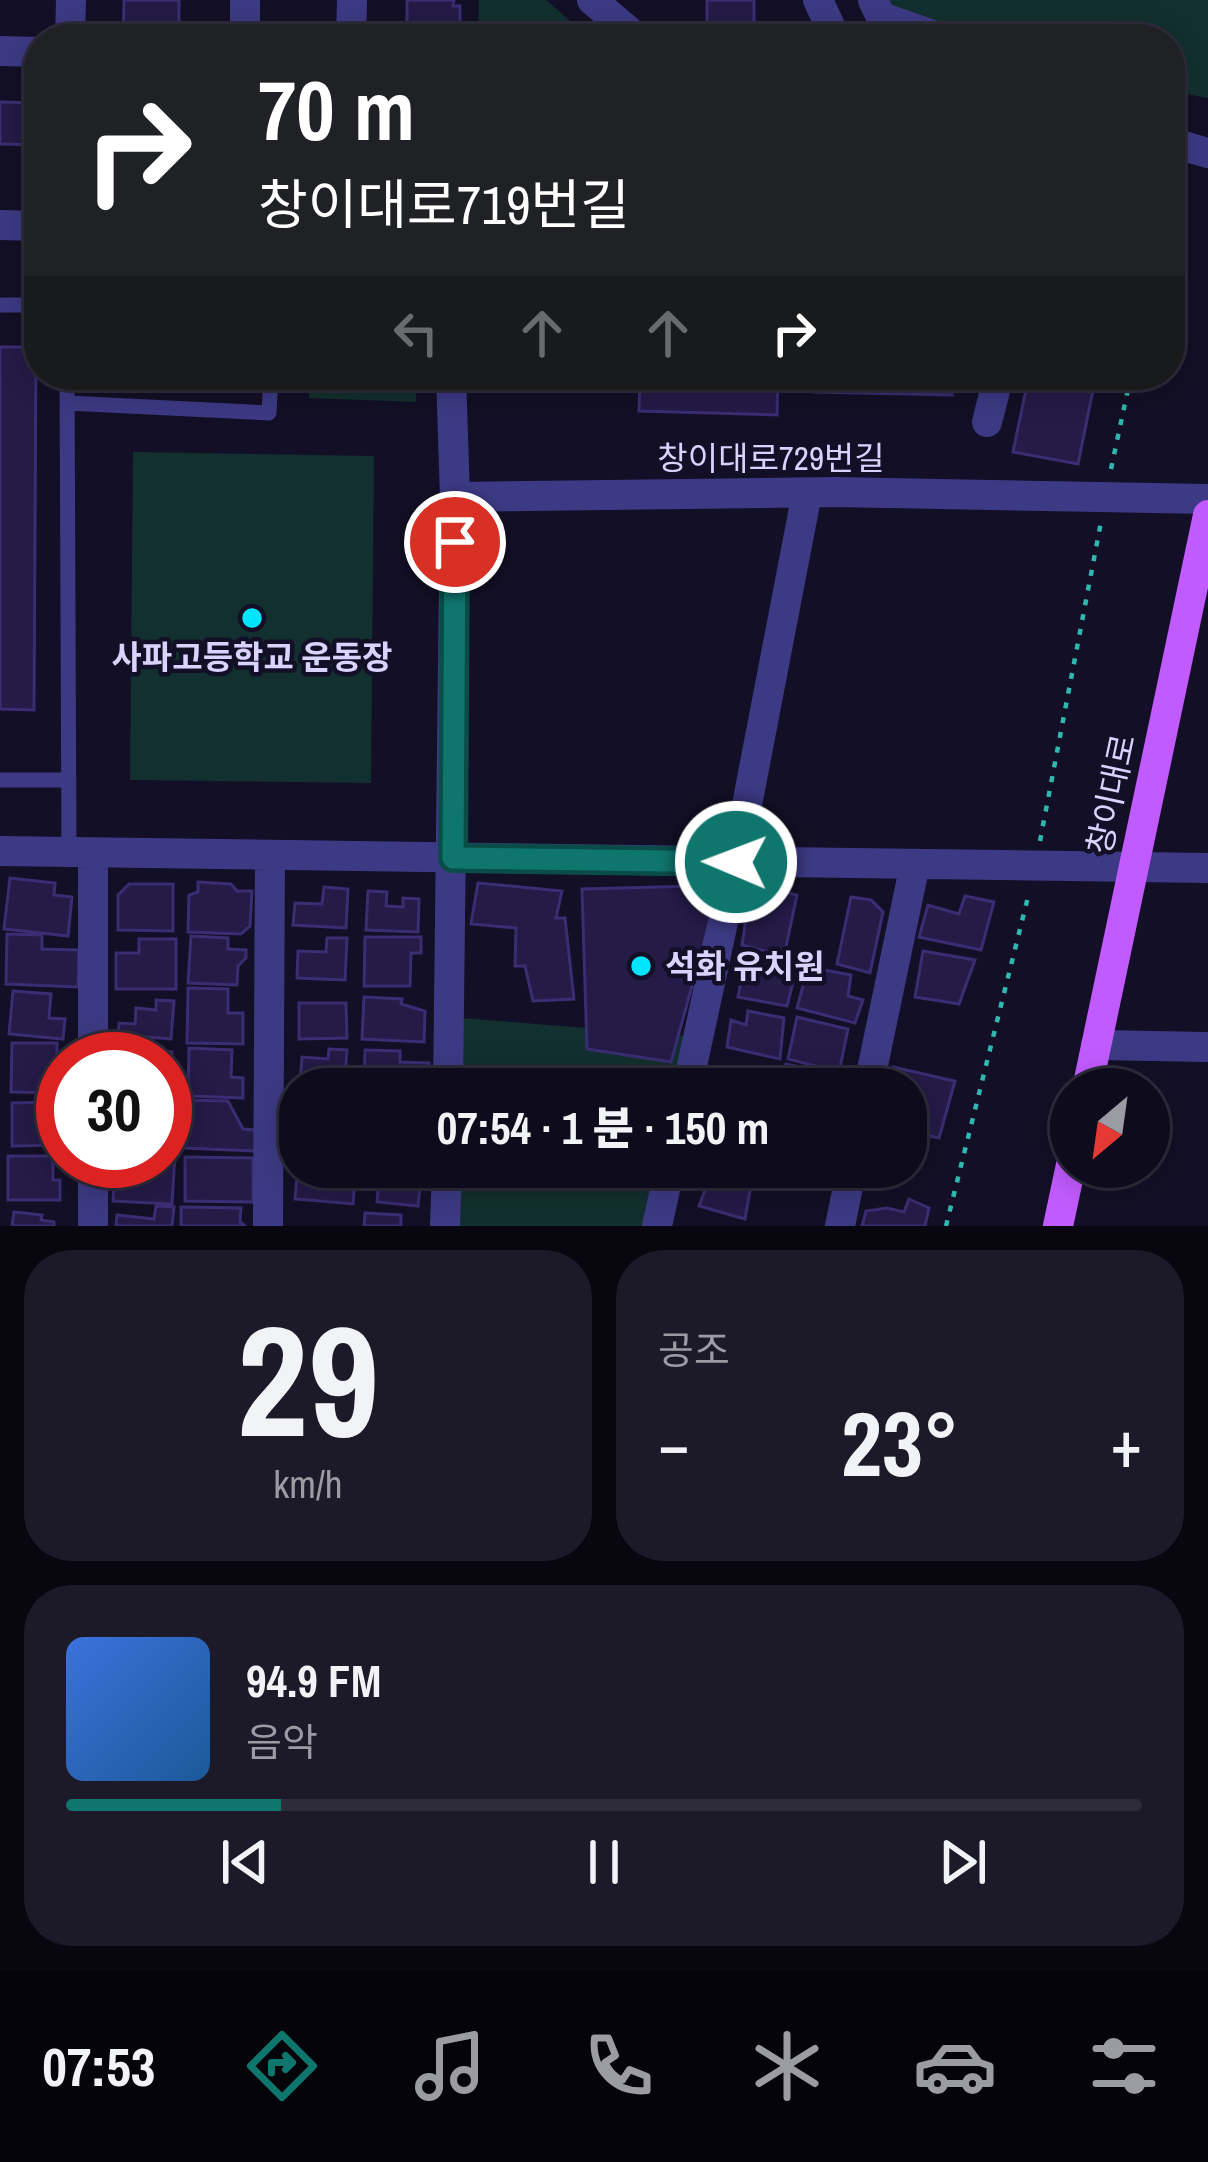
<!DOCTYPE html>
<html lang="ko">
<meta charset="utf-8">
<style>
body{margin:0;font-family:"Archivo Narrow","Noto Sans KR",sans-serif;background:#1c1929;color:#f1f3f6;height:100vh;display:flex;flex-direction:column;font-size:45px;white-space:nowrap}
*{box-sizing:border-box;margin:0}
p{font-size:39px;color:#9b9ba3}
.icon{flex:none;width:66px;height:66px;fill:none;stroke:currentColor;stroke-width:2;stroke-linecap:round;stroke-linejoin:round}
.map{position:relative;height:1226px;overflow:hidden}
.drawer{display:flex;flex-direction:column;gap:24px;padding:24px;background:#08060f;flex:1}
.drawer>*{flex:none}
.banner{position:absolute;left:24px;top:24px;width:1161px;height:366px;border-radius:48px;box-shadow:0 6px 30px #0003,0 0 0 3px #2e2b3b;background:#202124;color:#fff;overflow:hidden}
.needle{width:78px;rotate:209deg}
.tools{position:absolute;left:1050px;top:1068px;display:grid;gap:24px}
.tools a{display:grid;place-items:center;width:120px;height:120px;border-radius:50%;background:#0e0b1c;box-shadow:0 6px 30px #0003,0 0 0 3px #2e2b3b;font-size:60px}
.speed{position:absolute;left:36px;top:1032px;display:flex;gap:24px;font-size:60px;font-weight:700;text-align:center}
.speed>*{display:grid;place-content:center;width:156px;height:156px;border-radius:50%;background:#0e0b1c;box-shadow:0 6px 30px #0003,0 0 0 3px #2e2b3b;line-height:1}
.speed .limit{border:18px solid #d22;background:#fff;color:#111}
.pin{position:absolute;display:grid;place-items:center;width:102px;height:102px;color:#fff;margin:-51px;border:6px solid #fff;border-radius:50%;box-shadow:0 3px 12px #0007}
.me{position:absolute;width:132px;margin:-66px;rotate:271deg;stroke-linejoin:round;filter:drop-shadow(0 0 9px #0008)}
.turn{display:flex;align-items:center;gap:42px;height:252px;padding:0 36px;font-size:54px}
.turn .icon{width:156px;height:156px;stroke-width:2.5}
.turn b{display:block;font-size:84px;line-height:102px}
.lanes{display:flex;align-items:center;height:114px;padding:0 36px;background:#0003;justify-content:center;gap:60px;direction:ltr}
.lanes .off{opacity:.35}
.big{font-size:90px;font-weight:800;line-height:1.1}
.drawer .widget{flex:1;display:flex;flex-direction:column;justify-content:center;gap:18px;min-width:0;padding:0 42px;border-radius:48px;background:#1c1929}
.drawer .dial{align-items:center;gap:0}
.dial b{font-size:156px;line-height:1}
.song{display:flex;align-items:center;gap:36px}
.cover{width:144px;height:144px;border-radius:18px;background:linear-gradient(135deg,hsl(220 70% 55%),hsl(210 70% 35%))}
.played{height:12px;border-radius:6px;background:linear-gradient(90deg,#0f766e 20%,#2e2b3b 20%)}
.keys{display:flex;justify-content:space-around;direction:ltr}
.heat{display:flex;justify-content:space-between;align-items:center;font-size:66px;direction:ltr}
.drawer .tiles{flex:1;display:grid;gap:24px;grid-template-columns:1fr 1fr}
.widget:last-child{grid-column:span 2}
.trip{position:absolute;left:279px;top:1068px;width:648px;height:120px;border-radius:48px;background:#0e0b1c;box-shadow:0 6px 30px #0003,0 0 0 3px #2e2b3b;font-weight:800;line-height:120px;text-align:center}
.dock{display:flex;height:192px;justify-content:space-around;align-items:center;background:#06040b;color:#9b9ba3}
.dock .icon{width:84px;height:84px}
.dock .current{color:#0f766e}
.dock b{font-size:54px;color:#f1f3f6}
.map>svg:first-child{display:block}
.green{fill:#12302f}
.building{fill:#241b47;stroke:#3b2d73;stroke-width:3}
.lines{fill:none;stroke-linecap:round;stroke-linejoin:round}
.path{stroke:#2fb8b0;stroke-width:4.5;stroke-dasharray:6 9;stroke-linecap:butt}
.lane{stroke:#3d3a85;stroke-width:15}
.street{stroke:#3d3a85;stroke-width:30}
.primary{stroke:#c25bff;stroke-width:30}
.route-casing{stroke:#0a4d48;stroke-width:30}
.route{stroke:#0f766e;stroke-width:21}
.poi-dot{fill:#00e5ff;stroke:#130f26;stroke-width:4.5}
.labels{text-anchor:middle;stroke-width:9;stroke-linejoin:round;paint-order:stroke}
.street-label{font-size:33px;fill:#d9d4ff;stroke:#130f26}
.poi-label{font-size:33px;font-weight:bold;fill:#d9d4ff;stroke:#130f26}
</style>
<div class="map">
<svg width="1208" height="1226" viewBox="0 0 1208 1226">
<rect width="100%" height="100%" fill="#130f26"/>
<!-- green -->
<path class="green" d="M479,0H546L591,39H478Z
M873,0H1208V98L1170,91V39H944Z
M310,375H417L416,402L309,398Z
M133,452L374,456L371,783L130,780Z
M450,1017L698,1037L687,1089H448Z
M447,1167H670L657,1226H445Z"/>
<!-- building -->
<path class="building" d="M124,0H179V39H123Z
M407,0H454L453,6H460V39H407Z
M707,0H754V39H707Z
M0,102L39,103V145L0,144Z
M0,347H36L34,710L0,709Z
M98,375H255L254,388L98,382Z
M640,375H778L777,415L639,411Z
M814,375H952V395L814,392Z
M1029,375H1096L1078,464L1013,452Z
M10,878L55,883L54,895L72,897L68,936L4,929Z
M198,882L231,884L237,891H252L250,926L241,934L188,932L189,895L198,892Z
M478,883L562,891L556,918H565L574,999L533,1001L525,966H515L516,928L471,924Z
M129,884H173V931L118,930V895Z
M697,886L713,910L671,1062L587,1049L582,889Z
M324,887L348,889L346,928L293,925L295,903L322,904Z
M763,887L797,895L784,956L742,945L746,918L758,912Z
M368,891L387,892L386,906L403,907V898L419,899L418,932L366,930Z
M965,896L994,902L981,950L919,937L928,905L959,914Z
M851,897L871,900L883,912L870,973L837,964Z
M7,934L42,935V949L79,950L78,987L6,984Z
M191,936L228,938V949L246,950V958L238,966L237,985L188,983Z
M365,937H421V953H411L410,986H364Z
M327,938H347L345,980L297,978L298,951L326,952Z
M139,939H176V989H116V953H139Z
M923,951L975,960L959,1004L915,997Z
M746,956L797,967L787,1006L738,997Z
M808,967L851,975L848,996L863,1000L855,1023L797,1008Z
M188,988L228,989V1013H243V1044L187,1043Z
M13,991L51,994L49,1018L65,1019L63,1039L9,1034Z
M364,997L402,999L401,1004L425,1011L424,1042L362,1039Z
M156,1000L174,1001L171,1039L118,1035L119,1023L135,1024L136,1008L156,1010Z
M299,1003H346L347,1038L299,1039Z
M748,1011L784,1018L780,1059L727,1047L731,1020L746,1025Z
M797,1017L848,1029L839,1072L788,1059Z
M12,1043H57V1064L63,1065V1093L11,1092Z
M189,1048L232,1050L231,1077L243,1078V1098L188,1096Z
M329,1049L347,1050L344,1089H300L299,1094L302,1057L328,1059Z
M365,1050L400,1051V1062L429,1063L428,1089H364Z
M144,1051L172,1052L171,1094L165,1093V1059H143Z
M786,1064L825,1072L829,1089H781Z
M893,1067L955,1081L939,1138L906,1131V1089H890Z
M165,1100H172V1147H165Z
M186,1100L228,1101L243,1129L256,1130V1151L184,1148Z
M49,1102V1126H63V1145L12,1146V1103Z
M165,1154H175L172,1204L113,1201L114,1183H125L126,1170L145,1171V1161H165Z
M8,1156H53V1180H60V1200H8Z
M185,1157L253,1158V1202L185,1201Z
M331,1167H356L353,1204L295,1199L297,1177L319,1179L320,1170L331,1171Z
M368,1167H401L400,1176L421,1178L418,1206L377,1202L379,1179L367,1178Z
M712,1167L754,1168L745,1219L699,1206L706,1187L698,1186L701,1175L711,1176Z
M873,1167H889L884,1188L870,1185Z
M909,1199L929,1208L925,1226H862L866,1211L887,1208L904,1212Z
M156,1206L174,1207L172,1226H116L117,1215L154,1219Z
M181,1207L241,1208L240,1222L245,1226H181Z
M14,1212L42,1215L41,1220L54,1222V1226H12Z
M365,1213L401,1215V1226H364Z"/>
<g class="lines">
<!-- path -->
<path class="path" d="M1111,469L1131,375
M1040,841L1101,522
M946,1226L1029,893"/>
<!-- lane -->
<path class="lane" d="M0,305H39
M67,375L69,852
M67,403L269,413L271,375
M0,780H69"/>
<!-- street -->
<path class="street" d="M592,0L638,39
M818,0L836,39
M873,0L881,17L944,39
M70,39L71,0
M245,39V0
M351,39L352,0
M0,51L39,52
M1170,142L1208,153
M0,225L39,226
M987,422L999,375
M455,497L835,492L1208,499
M0,851L1208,868
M93,853V1059
M1096,1045L1208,1047
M448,1089L455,497L451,375
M687,1089L736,862L807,493
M868,1089L915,864
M93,1161V1226
M268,1226L270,855
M445,1226L447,1167
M657,1226L670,1167
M840,1226L852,1167"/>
<!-- primary -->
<path class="primary" d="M1087,1089L1208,515
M1058,1226L1071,1165"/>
</g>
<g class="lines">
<defs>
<path id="route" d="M455,542L453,858L736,862"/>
</defs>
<!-- route casing -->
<use href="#route" class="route-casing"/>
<!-- route -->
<use href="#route" class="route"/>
</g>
<!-- markers -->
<g class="poi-dot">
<circle cx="252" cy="618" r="12"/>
<circle cx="641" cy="966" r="12"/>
</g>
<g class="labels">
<!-- street labels -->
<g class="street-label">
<text x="771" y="470">창이대로729번길</text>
<text transform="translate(1111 794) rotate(-78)" y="12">창이대로</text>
</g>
<!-- poi labels -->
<g class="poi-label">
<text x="252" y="669">사파고등학교 운동장</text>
<text x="665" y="978" text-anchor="start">석화 유치원</text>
</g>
</g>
</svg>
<div class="tools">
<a><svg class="needle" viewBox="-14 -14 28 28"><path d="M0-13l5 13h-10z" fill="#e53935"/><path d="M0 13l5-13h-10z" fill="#9b9ba3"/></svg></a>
</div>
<div class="speed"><div class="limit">30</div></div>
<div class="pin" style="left:455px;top:542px;background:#d93025"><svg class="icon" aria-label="arrive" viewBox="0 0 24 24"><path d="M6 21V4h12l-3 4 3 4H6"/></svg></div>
<svg class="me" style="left:736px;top:862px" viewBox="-20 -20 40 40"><circle r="17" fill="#0f766e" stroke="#fff" stroke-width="3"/><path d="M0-11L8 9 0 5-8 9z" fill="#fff"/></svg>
<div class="trip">07:54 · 1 분 · 150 m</div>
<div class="banner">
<div class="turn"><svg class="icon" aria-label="right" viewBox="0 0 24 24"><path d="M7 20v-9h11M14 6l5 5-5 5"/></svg><div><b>70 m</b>창이대로719번길</div></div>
<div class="lanes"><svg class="icon off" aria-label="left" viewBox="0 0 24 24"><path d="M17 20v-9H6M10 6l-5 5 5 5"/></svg><svg class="icon off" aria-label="ahead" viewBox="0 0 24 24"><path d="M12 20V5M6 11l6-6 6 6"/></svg><svg class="icon off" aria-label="ahead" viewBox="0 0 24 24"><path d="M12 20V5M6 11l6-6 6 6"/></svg><svg class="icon" aria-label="right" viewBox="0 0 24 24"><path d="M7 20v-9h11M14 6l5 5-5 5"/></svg></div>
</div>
</div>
<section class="drawer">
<div class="tiles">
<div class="widget dial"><b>29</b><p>km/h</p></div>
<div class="widget"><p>공조</p>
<div class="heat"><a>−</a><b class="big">23°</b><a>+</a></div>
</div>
<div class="widget">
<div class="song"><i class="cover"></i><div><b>94.9 FM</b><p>음악</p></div></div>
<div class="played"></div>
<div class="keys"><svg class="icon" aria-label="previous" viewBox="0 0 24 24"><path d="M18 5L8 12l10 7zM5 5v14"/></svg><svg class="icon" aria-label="pause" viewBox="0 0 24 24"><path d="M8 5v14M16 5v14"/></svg><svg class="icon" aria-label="next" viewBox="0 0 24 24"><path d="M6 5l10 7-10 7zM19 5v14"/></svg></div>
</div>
</div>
</section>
<nav class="dock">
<b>07:53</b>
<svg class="icon current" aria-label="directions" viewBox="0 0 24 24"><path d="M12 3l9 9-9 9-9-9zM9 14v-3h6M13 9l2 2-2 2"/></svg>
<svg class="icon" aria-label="music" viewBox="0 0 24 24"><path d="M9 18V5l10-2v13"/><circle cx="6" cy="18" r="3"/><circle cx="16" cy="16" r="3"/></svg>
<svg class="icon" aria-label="phone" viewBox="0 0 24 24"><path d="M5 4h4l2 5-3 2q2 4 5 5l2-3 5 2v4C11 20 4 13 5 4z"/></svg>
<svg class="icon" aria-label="climate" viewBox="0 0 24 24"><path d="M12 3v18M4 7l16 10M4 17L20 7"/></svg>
<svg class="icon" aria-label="car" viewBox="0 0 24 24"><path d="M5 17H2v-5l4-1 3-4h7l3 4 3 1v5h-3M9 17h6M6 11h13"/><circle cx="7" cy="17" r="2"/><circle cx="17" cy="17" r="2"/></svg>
<svg class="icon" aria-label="filters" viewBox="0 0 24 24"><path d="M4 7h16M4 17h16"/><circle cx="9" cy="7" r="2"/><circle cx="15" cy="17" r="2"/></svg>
</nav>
